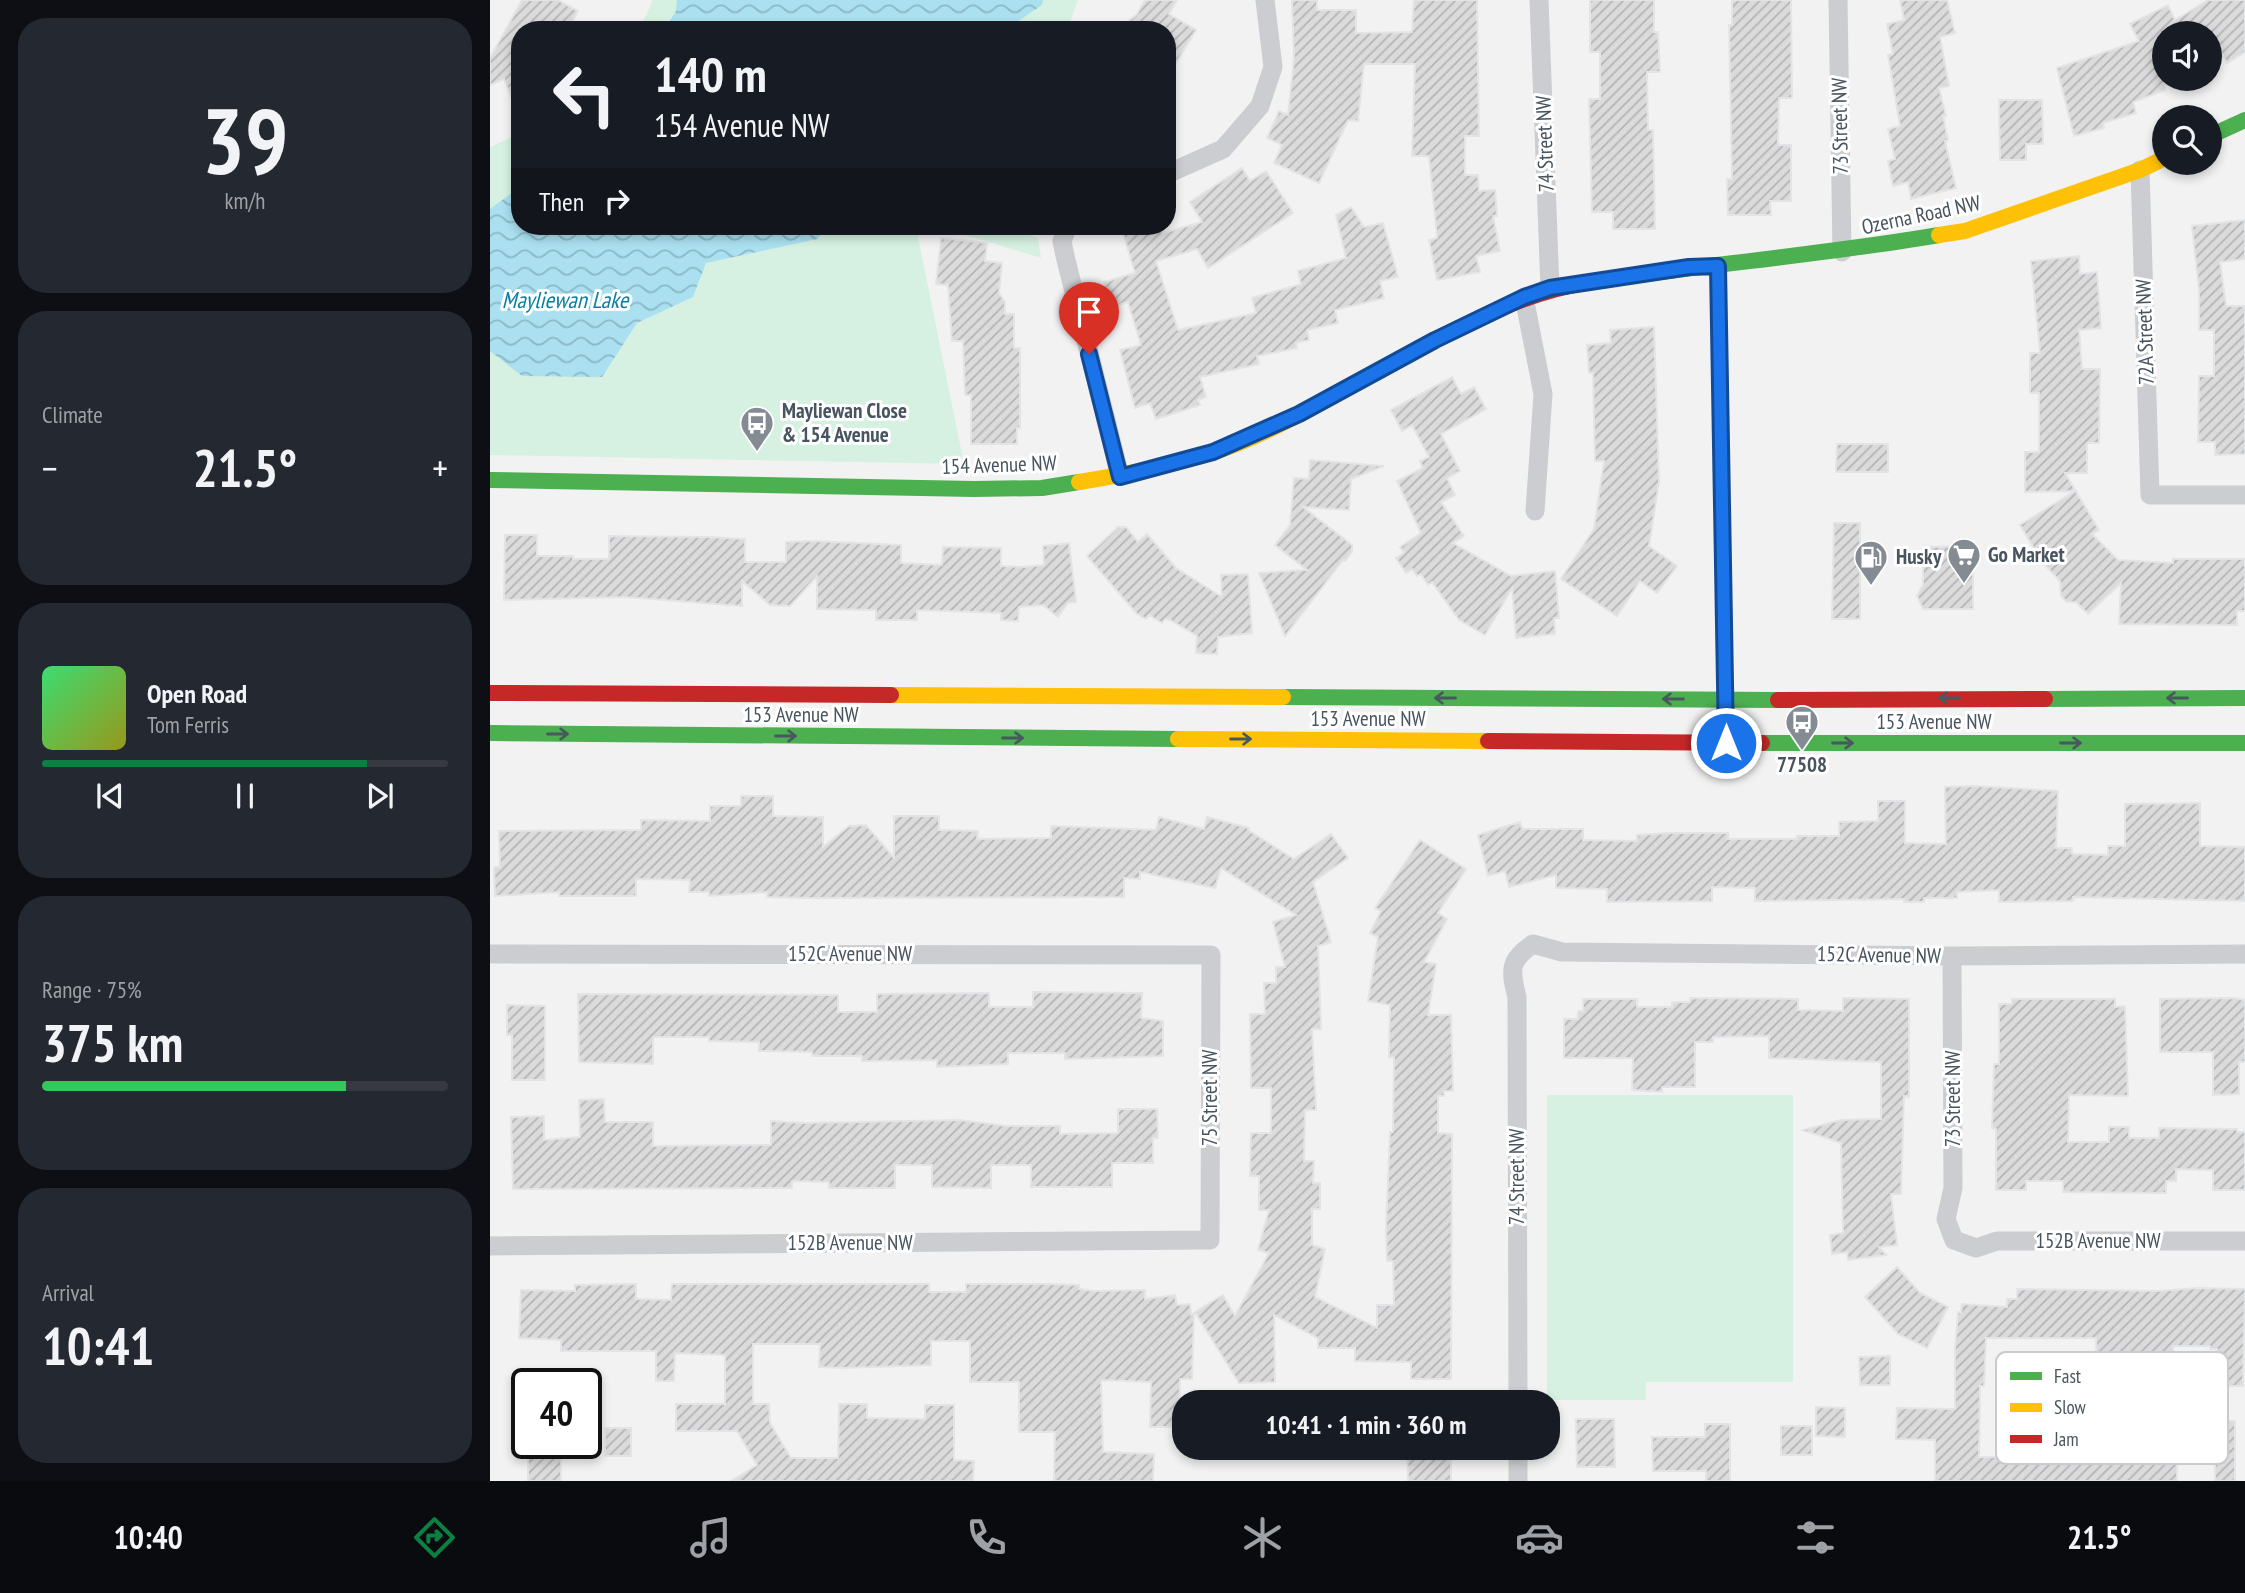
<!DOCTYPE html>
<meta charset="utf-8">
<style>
body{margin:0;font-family:"PT Sans Narrow",sans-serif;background:#242831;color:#f1f3f6;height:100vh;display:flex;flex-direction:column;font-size:26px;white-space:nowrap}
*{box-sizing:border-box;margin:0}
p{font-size:23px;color:#9ea1a6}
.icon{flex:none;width:38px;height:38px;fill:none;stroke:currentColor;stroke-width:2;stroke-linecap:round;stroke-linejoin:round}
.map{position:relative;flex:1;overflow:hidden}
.drawer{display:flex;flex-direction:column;gap:18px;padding:18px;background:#0d0f14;width:490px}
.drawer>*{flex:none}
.hud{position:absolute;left:21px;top:21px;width:665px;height:214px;border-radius:28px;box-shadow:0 4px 10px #0003;background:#171b24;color:#f1f3f6;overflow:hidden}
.controls{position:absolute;left:1662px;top:21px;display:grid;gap:14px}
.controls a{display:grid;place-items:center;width:70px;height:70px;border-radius:50%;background:#171b24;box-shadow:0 4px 10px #0003;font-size:35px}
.speed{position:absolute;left:21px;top:1368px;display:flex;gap:14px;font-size:35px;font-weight:700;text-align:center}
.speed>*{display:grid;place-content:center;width:91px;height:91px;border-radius:50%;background:#171b24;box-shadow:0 4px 10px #0003;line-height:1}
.speed .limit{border:4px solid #111;border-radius:10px;background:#fff;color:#111}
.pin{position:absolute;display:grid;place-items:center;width:60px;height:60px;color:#fff;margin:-72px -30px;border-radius:50% 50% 50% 0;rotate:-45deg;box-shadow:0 0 7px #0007}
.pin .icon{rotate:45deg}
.me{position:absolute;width:77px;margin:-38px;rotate:0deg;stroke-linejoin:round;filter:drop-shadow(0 0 5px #0008)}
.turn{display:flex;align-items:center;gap:24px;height:147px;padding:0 28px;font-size:32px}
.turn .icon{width:91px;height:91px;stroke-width:2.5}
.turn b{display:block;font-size:49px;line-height:60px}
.then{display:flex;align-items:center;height:66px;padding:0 28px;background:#0003;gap:14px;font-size:26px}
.big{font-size:52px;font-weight:700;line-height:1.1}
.drawer .tile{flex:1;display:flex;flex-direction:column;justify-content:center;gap:10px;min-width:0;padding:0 24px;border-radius:28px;background:#242831}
.drawer .dial{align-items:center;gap:0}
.dial b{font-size:91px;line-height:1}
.song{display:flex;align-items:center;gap:21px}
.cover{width:84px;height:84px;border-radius:10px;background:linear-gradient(135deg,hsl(140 70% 55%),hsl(60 70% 35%))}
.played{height:7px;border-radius:4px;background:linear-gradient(90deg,#0b8043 80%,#363941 80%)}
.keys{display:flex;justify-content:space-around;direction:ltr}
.heat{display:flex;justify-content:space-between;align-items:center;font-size:38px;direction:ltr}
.charge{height:10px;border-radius:5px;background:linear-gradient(90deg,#34c759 75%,#363941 0)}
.trip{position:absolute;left:682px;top:1390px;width:388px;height:70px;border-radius:28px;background:#171b24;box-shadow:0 4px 10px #0003;font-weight:700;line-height:70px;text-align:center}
.tabs{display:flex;height:112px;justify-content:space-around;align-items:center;background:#090b0e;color:#9ea1a6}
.tabs .icon{width:49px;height:49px}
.tabs .on{color:#0b8043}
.tabs b{font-size:32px;color:#f1f3f6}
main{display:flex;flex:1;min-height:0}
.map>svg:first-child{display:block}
.park{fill:#d6f1e1}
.water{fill:url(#water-waves)}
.building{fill:url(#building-hatch);stroke:#e3e4e5;stroke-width:2}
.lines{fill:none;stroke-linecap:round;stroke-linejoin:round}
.street{stroke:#cbcdd0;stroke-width:19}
.fast{stroke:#4caf50;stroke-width:16}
.slow{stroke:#ffc107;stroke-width:16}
.jam{stroke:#c62828;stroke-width:16}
.oneway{stroke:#48595e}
.route-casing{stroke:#114b97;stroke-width:18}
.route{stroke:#1a73e8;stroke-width:12}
.labels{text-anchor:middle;stroke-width:6;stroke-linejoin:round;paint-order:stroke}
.street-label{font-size:21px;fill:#48545f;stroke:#fff}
.poi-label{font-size:21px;font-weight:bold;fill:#48545f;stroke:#fff;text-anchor:start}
.water-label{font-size:23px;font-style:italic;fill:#0980a2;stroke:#fff}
.key{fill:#fff;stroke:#c8cccf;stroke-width:2}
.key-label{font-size:19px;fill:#48545f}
</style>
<main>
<section class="drawer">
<div class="tile dial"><b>39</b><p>km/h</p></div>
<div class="tile"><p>Climate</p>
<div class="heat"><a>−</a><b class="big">21.5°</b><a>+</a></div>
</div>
<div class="tile">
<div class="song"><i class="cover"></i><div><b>Open Road</b><p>Tom Ferris</p></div></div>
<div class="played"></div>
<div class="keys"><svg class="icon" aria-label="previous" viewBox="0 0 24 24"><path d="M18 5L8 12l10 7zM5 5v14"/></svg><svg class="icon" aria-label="pause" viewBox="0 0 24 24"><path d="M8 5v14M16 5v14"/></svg><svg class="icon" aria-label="next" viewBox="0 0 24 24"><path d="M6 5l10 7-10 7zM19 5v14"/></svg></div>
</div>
<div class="tile"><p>Range · 75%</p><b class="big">375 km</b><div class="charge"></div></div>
<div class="tile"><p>Arrival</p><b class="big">10:41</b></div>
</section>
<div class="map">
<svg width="1755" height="1481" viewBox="0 0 1755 1481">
<defs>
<pattern id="water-waves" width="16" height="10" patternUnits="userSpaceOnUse" patternTransform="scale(1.75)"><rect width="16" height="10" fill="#aae0f0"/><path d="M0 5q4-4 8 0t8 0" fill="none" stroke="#8cb8c6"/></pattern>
<pattern id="building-hatch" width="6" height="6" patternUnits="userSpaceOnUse" patternTransform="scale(1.75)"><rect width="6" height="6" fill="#dbdbdc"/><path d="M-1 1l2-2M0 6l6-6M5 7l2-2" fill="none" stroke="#b4b4b6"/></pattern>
</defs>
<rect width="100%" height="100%" fill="#f2f2f2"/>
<!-- park -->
<path class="park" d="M163,0H588L577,30H149Z
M30,133V226H439L428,237L474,464L0,455V147Z
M447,226H513L548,238L551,258Z
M1057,1095H1303V1382H1156V1400H1057Z"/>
<!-- water -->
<path class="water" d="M187,0H553L552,5L515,30H174L186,11Z
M30,187V226H338L327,239L216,263L203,297L147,323L112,377L32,376L0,351V209Z"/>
<!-- building -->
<path class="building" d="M32,0H68L88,11L78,30H30L28,115L14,79L0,85V58Z
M655,0H687L679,14L706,30L677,78V30H628L647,14Z
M802,0H827V10H866V33L922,32L924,0H987L989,136H975V175H988L989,191L1005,190L1007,216H1003L1010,251L986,256L990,272L947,280L939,240L947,238L939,156H922L925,64H874L868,121L858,120L829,183L784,163L792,145L777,138L789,111L798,115L804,58Z
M1100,0H1164V32H1168L1170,72H1157L1158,130H1163L1165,229H1123V212H1102L1099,99H1110V52H1100Z
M1242,0H1301L1302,98H1289L1288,141L1289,145H1301V201H1280L1281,215H1238L1237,179H1242L1239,25H1242Z
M1410,0H1457L1465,33L1450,37L1459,86L1449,88L1456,116H1453L1458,140L1455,141L1466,188L1421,199L1418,182L1403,186L1398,161L1405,159L1398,129L1410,126L1398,55L1403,54L1397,24L1414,20Z
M1718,0H1755V52L1737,63L1720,33H1675V90L1643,102L1646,113L1613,123L1614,128L1584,136L1567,68L1649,41L1640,24L1678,5L1685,20Z
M1509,100H1552L1553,144H1536V160H1510Z
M752,168L760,181L776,171L803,213L718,268L707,249L666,261L688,330L766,313L762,298L811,284L808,271L856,258L846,215L861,207L874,227L893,223L908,277L890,281L894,298L845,310L848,323L817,330L819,340L806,343L807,348L767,356L769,364L710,377L716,397L708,400L710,405L666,419L660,403L645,408L630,350L651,345L638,302L622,307L614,282L645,273L633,233L659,226H671L673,233L712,222L700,202Z
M1755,220V259L1730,262L1736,306H1755V454L1725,455V442H1708L1709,376H1724V330H1709V290L1702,226Z
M451,238L497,243L495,261L512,263L509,293L515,302V314H524V348H530V428H527V444H481V395H475L473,341H462L458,285L446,284Z
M1589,256L1590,274L1607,272L1611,328L1589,330L1592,369H1610L1609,443H1597V473H1575L1609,530L1602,534L1628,560L1683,563V559H1755V611H1747V625L1629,624L1631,583L1598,614L1586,602H1577L1571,596L1570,581L1553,563L1530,525L1585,491L1535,492V452H1549V393H1540V353H1550L1541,261Z
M1164,327L1169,482L1159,546L1187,566L1167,593L1150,581L1127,616L1071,579L1104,529L1114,461H1105L1103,373H1099L1097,345L1121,343L1120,330Z
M962,377L971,394L984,387L996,409L951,434L970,471L957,478L965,495L951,502L974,536L963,543L1021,576L1065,571L1069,618H1064L1065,634L1026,638L1022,588L995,635L969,620L942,582L938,585L931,574L927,576L922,569L916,573L906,558L914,553L910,547L931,533L907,481L933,468L930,461L939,457L922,425L912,431L901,410Z
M1347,444H1398V472H1346Z
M820,460L894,466L861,479L859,510L813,507L862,545V552L855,561L853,560L795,636L769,573L817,570L785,545L800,525L804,478L819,479Z
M1344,523H1370V619H1342Z
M628,527H636L648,542L657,534L686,568L732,597L731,575L758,574L762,633L728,637L727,654L706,653L707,636L680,620L675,619L672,623L659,615L656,619L647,614L597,556Z
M15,535H47V556H83V559H119V536L218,537L255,539V562H296V542L321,541L411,545V563L452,565L453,547L511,548V566L534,567L554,565L553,546L579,543L586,602L578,603L568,617L553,605L529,607L528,621L511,620V613L427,610V620H386V610L327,609V576L300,606L280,605L252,581V606L135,597L14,600Z
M1483,546V609H1433L1427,596L1433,584V547Z
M1485,786L1568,791L1566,848H1582V854L1618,855V846H1635V804L1710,803V846L1755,847V901L1583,897V901L1509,902V890L1467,892V898H1434V902H1414V899L1265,901V888L1222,887V901L1117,902V889L1066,888V875L1019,887L1015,871L998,876L988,835L1030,822L1032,829H1093V840L1147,841V835L1180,833H1238V839H1307V836H1349V822L1388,821V801H1415V843L1456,844L1455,787Z
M251,796H283V816L333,817V847L359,826L376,825L404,858V816H449V830L488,831L487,839L561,838V826L666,830L669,817L714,829L717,817L759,828L758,830L804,859L841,834L858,858L823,882L841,942L828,946L831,1029H822L826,1110H815L814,1161H824L823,1183H830V1209H822V1245L835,1249L825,1297L887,1328V1305H904L903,1261H897L896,1227L900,1132H903L904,1057H899L900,1005L878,1001L888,937L880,933L891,911L885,908L930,840L976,869L948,913L957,919L934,962L946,964L938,1015H961L963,1091H954V1096H948V1133L962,1134L961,1379H921V1362L865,1361V1348H828V1338L784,1315L785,1382L749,1383L705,1312L733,1295L745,1316L779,1253L768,1250L779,1210H769V1176H760L761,1133H781V1088H761L760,1014H775L774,983H786V967H795L783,922L806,915L731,868L725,888L650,872V879L634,878V897L320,898L277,897V892L219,896V892H199L200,880L146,879V896H69V892L5,896L4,867H10L9,831L151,830V820L220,821V806H251Z
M543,992L652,993L651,1018L673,1021V1056L575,1059V1053H518V1064L447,1067V1060L372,1061V1056H322V1052L269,1051V1042L219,1041V1037H163V1064L89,1062L88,994L348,995V1012H387V994L499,993V1007H543Z
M1200,998L1308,999V1010L1353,1011V998L1419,999V1097L1414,1096L1411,1194H1401L1407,1245L1389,1247L1396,1255L1358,1260L1357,1252L1342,1254L1340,1235L1353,1233L1351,1143L1313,1130L1351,1120L1391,1119V1062L1279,1058V1036L1223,1037V1042H1205V1087H1172V1092L1142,1090L1143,1058H1074V1019H1088V1011H1093V999H1147V1007H1182V1002H1200Z
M1742,998L1755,1000V1062H1749V1094L1723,1095V1052H1670V999Z
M1522,999H1625V1007L1635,1006L1638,1096L1579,1095L1578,1142H1619V1127H1639V1138H1669V1128L1747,1129V1132H1755V1190H1723V1170L1686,1169V1181H1676V1193L1573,1192V1181H1536V1190H1506V1129L1502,1128L1504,1064H1509V1004H1522Z
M17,1005L55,1006V1080H22V1035H17Z
M114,1099L115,1122H163V1146L281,1145V1121L316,1123L469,1120L517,1126H570V1134L628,1133V1109H667L668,1138H663V1163H622V1187H541V1165H501V1188L442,1187V1165H405V1188H339V1182L302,1181V1188L23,1189L21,1117L54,1116V1140L90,1137L89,1100Z
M1407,1267L1430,1293L1458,1307L1437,1348L1408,1334L1375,1297Z
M146,1284V1299L181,1300L182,1284H439V1292H476V1284H557L589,1285V1289L604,1291L655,1290V1299L685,1295L687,1305L700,1304L701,1315L704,1313L702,1379H690L689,1427H660L661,1382L611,1380L613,1452L664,1454L663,1481H564L565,1432H529V1382H480V1341H441V1365L353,1368L329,1367L330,1344H263V1404H279L280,1423L301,1458H348L349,1404H377V1418L435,1419V1405H464V1460L484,1461L483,1481H241L267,1465L247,1431H186V1404H235V1355L185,1353L184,1381H166V1351H71V1340L29,1338L31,1290L85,1291V1285Z
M1708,1288L1755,1289L1753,1386H1727V1349H1720V1346H1683V1373L1632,1371L1633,1385L1607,1386L1606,1338H1496L1494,1386H1490L1489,1457H1548V1407H1582V1424H1634V1463H1687V1481H1445V1440L1406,1439L1407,1408L1465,1409V1349L1468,1312L1471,1313L1472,1304L1517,1307V1299H1527V1289L1668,1291Z
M1400,1356V1385H1370L1369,1357Z
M1326,1407L1355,1408V1437L1326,1436Z
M1086,1419H1124L1125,1467H1087Z
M1688,1421H1745V1481H1725V1452H1687Z
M1215,1424H1240V1481H1216V1471H1163L1162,1437H1215Z
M1291,1426H1322V1455H1291Z
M115,1428H141V1456H115Z
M38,1444H71V1481H38Z
M917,1447H961V1481H918Z"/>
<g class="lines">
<!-- street -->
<path class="street" d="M1049,0L1060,288
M1348,0L1352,252
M1650,170L1660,495H1755
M677,174L733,149L770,106L783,67L775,0
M578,226L572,241L575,256L630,476
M1034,297L1053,394L1045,511
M0,954L721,955L720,1240L0,1246
M1462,956L1463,1188L1456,1219L1464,1240L1486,1248L1507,1241H1755
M1028,1402L1027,997C1020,970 1019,960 1043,944L1072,952L1462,956L1755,954
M1028,1447V1481"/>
<!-- fast -->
<path class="fast" d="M1720,136L1755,120
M1100,282C1216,264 1333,255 1449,235
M0,480L484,489L552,488L589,482
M793,697L1288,700
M1555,699L1755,698
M0,733L688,739
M1272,743H1755"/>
<!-- slow -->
<path class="slow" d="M1449,235L1475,231L1650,170L1675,158
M1228,266L1236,743
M589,482C633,475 678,466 721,453C784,433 843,395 901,364
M401,695L793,697
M688,739L998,741"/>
<!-- jam -->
<path class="jam" d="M901,364C964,330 1027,293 1100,282
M0,693L401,695
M1288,700L1555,699
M998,741L1272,743"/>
</g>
<!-- one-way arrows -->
<defs><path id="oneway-shaft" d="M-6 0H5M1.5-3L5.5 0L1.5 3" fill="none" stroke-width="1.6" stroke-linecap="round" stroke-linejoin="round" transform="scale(1.75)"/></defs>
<g class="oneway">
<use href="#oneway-shaft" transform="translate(955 698) rotate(-180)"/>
<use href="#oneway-shaft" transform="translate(1459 698) rotate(180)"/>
<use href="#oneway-shaft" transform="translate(1687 698) rotate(180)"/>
<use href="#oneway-shaft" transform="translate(1183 699) rotate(-180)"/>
<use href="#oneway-shaft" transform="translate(68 734)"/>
<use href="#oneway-shaft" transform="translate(296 736)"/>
<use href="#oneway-shaft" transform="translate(523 738)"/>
<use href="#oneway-shaft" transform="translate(751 739)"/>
<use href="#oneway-shaft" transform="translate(1353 743)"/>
<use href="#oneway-shaft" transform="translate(1581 743)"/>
</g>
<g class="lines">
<defs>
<path id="route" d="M599,354L630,477L723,452L809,414L945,340L1034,297L1060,288L1199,267L1228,266L1236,743"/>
</defs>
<!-- route casing -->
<use href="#route" class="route-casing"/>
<!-- route -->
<use href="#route" class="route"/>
</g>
<!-- icons -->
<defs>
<symbol id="bus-pin" viewBox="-11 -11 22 30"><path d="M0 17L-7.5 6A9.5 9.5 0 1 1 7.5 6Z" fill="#848b92" stroke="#fff"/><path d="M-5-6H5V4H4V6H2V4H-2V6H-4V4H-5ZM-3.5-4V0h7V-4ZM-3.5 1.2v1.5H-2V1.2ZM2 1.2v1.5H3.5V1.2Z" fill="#fff"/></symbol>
<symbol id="supermarket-pin" viewBox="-11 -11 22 30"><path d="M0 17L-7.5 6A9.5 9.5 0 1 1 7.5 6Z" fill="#848b92" stroke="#fff"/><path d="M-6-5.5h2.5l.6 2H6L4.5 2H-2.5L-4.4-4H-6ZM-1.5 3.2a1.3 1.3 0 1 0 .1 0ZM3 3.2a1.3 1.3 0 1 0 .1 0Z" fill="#fff"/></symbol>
<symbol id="fuel-pin" viewBox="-11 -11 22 30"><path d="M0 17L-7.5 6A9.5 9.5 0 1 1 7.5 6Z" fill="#848b92" stroke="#fff"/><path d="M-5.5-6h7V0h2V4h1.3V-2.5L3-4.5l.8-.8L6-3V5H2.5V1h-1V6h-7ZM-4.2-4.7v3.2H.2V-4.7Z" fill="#fff"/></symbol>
</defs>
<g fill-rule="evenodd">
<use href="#bus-pin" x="248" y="404" width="38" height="52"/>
<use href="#supermarket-pin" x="1455" y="536" width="38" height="52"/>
<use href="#fuel-pin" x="1362" y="538" width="38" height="52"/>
<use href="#bus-pin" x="1293" y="703" width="38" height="52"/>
</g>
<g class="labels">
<!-- street labels -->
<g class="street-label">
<text transform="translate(1350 126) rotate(-91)" y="7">73 Street NW</text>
<text transform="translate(1055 144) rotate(-92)" y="7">74 Street NW</text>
<text transform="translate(1431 215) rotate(-12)" y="7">Ozerna Road NW</text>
<text transform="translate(1655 332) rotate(-92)" y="7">72A Street NW</text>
<text transform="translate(509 465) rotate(-2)" y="7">154 Avenue NW</text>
<text x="311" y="722">153 Avenue NW</text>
<text x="878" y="726">153 Avenue NW</text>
<text x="1444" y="729">153 Avenue NW</text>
<text x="360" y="961">152C Avenue NW</text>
<text transform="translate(1389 955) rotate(1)" y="7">152C Avenue NW</text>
<text transform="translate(720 1098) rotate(-90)" y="7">75 Street NW</text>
<text transform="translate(1463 1099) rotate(-90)" y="7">73 Street NW</text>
<text transform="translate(1027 1177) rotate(-90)" y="7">74 Street NW</text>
<text x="1608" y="1248">152B Avenue NW</text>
<text x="360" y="1250">152B Avenue NW</text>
</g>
<!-- poi labels -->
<g class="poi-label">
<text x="292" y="418">Mayliewan Close<tspan x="292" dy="24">&amp; 154 Avenue</tspan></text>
<text x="1498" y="562">Go Market</text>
<text x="1406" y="564">Husky</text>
<text x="1312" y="772" text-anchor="middle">77508</text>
</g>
<!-- water labels -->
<g class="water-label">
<text x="75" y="308">Mayliewan Lake</text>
</g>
</g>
<!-- legend -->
<rect x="1506" y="1352" width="232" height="112" rx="10" class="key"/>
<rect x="1520" y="1372" width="32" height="8" fill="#4caf50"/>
<rect x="1520" y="1403" width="32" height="9" fill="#ffc107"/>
<rect x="1520" y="1435" width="32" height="8" fill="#c62828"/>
<g class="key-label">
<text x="1564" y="1383">Fast</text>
<text x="1564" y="1414">Slow</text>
<text x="1564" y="1446">Jam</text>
</g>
</svg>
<div class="controls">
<a><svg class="icon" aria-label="sound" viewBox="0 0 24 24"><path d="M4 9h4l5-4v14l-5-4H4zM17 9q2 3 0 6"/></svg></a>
<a><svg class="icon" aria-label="search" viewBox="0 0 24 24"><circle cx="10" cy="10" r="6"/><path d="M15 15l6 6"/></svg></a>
</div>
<div class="speed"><div class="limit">40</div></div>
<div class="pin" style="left:599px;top:354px;background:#d93025"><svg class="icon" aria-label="arrive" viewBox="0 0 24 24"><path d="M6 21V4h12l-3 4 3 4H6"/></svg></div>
<svg class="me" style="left:1236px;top:743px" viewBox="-20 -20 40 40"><circle r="17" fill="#1a73e8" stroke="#fff" stroke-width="3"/><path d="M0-11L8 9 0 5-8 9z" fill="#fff"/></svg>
<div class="trip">10:41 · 1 min · 360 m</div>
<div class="hud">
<div class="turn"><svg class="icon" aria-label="left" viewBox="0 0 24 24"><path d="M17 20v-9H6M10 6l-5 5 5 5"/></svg><div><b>140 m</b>154 Avenue NW</div></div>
<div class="then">Then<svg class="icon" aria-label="right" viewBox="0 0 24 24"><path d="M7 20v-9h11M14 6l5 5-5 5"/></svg></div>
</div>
</div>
</main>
<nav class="tabs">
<b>10:40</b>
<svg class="icon on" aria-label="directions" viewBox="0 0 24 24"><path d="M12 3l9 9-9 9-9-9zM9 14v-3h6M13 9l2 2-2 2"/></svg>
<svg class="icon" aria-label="music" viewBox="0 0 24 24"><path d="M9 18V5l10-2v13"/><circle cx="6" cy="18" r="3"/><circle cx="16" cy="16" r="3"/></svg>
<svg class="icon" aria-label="phone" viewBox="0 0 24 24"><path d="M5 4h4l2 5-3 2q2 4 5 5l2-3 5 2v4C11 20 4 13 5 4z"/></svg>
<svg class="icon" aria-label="climate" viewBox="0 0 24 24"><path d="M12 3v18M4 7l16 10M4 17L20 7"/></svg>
<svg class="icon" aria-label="car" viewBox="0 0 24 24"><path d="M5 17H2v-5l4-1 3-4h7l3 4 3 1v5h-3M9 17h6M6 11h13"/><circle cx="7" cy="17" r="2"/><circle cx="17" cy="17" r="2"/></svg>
<svg class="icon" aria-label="filters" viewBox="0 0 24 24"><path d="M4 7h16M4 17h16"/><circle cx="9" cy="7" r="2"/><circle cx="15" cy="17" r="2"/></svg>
<b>21.5°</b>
</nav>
